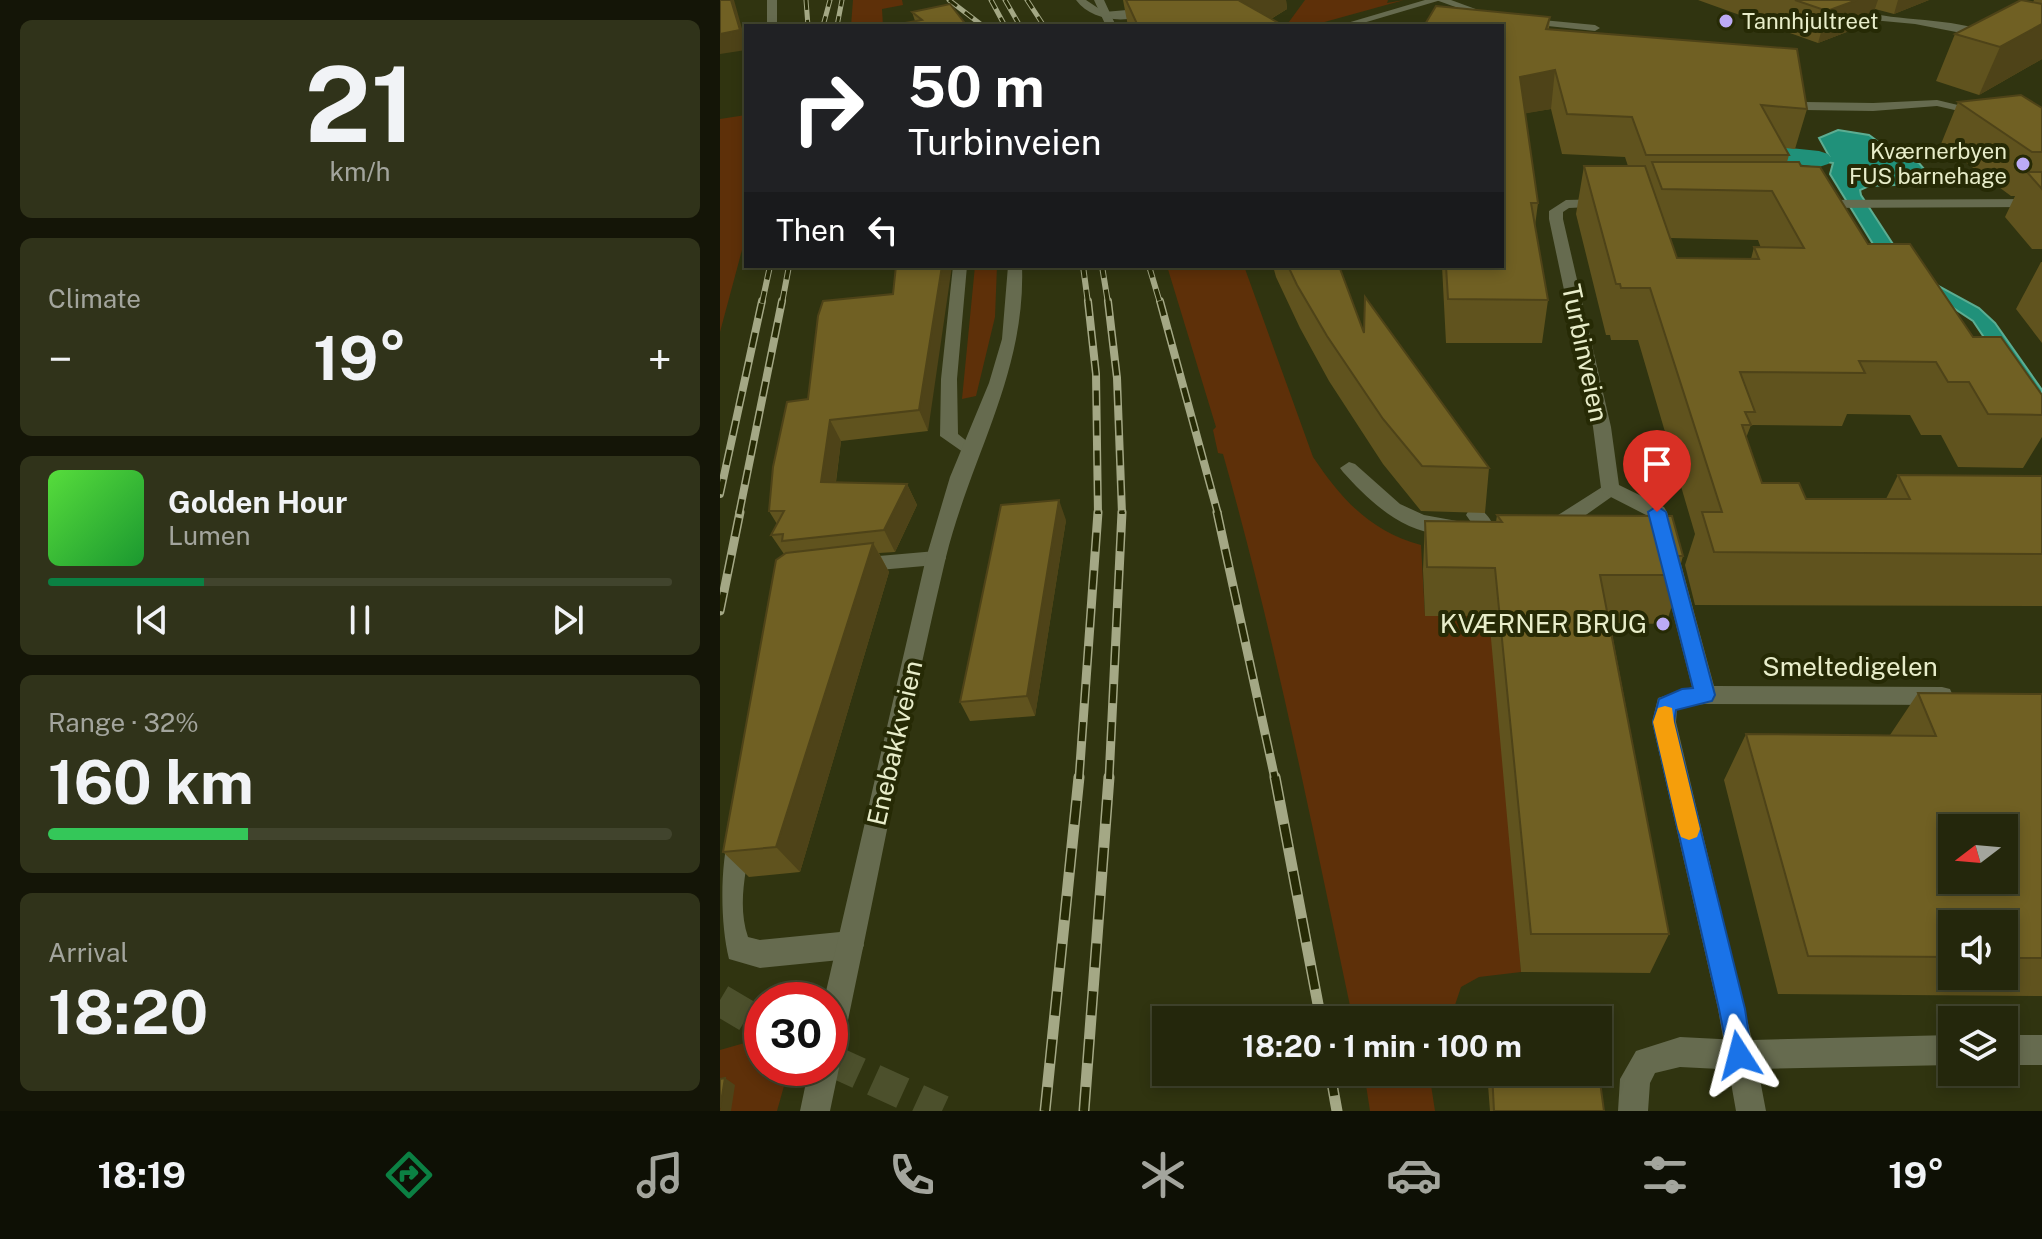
<!DOCTYPE html>
<meta charset="utf-8">
<style>
body{margin:0;font-family:"Public Sans",sans-serif;background:#30331a;color:#f1f3f6;height:100vh;display:flex;flex-direction:column;font-size:30px;white-space:nowrap}
*{box-sizing:border-box;margin:0}
p{font-size:26px;color:#a3a59d}
.icon{flex:none;width:44px;height:44px;fill:none;stroke:currentColor;stroke-width:2;stroke-linecap:round;stroke-linejoin:round}
.map{position:relative;flex:1;overflow:hidden}
.drawer{display:flex;flex-direction:column;gap:20px;padding:20px;background:#141507;width:720px}
.drawer>*{flex:none}
.banner{position:absolute;left:24px;top:24px;width:760px;height:244px;border-radius:0px;box-shadow:0 4px 12px #0003,0 0 0 2px #41442d;background:#202124;color:#fff;overflow:hidden}
.needle{width:52px;rotate:254deg}
.buttons{position:absolute;left:1218px;top:814px;display:grid;gap:16px}
.buttons a{display:grid;place-items:center;width:80px;height:80px;border-radius:0px;background:#24270c;box-shadow:0 4px 12px #0003,0 0 0 2px #41442d;font-size:40px}
.speed{position:absolute;left:24px;top:982px;display:flex;gap:16px;font-size:40px;font-weight:700;text-align:center}
.speed>*{display:grid;place-content:center;width:104px;height:104px;border-radius:50%;background:#24270c;box-shadow:0 4px 12px #0003,0 0 0 2px #41442d;line-height:1}
.speed .limit{border:12px solid #d22;background:#fff;color:#111}
.pin{position:absolute;display:grid;place-items:center;width:68px;height:68px;color:#fff;margin:-82px -34px;border-radius:50% 50% 50% 0;rotate:-45deg;box-shadow:0 0 8px #0007}
.pin .icon{rotate:45deg}
.me{position:absolute;width:88px;margin:-44px;rotate:351deg;stroke-linejoin:round;filter:drop-shadow(0 0 6px #0008)}
.turn{display:flex;align-items:center;gap:28px;height:168px;padding:0 32px;font-size:36px}
.turn .icon{width:104px;height:104px;stroke-width:2.5}
.turn b{display:block;font-size:56px;line-height:68px}
.then{display:flex;align-items:center;height:76px;padding:0 32px;background:#0003;gap:16px;font-size:30px}
.big{font-size:60px;font-weight:700;line-height:1.1}
.drawer .widget{flex:1;display:flex;flex-direction:column;justify-content:center;gap:12px;min-width:0;padding:0 28px;border-radius:12px;background:#30331a}
.drawer .dial{align-items:center;gap:0}
.dial b{font-size:104px;line-height:1}
.song{display:flex;align-items:center;gap:24px}
.cover{width:96px;height:96px;border-radius:12px;background:linear-gradient(135deg,hsl(110 70% 55%),hsl(130 70% 35%))}
.played{height:8px;border-radius:4px;background:linear-gradient(90deg,#0b8043 25%,#41442d 25%)}
.keys{display:flex;justify-content:space-around;direction:ltr}
.heat{display:flex;justify-content:space-between;align-items:center;font-size:44px;direction:ltr}
.charge{height:12px;border-radius:6px;background:linear-gradient(90deg,#34c759 32%,#41442d 0)}
.trip{position:absolute;left:432px;top:1006px;width:460px;height:80px;border-radius:0px;background:#24270c;box-shadow:0 4px 12px #0003,0 0 0 2px #41442d;font-weight:700;line-height:80px;text-align:center}
.tabs{display:flex;height:128px;justify-content:space-around;align-items:center;background:#0e1005;color:#a3a59d}
.tabs .icon{width:56px;height:56px}
.tabs .current{color:#0b8043}
.tabs b{font-size:36px;color:#f1f3f6}
main{display:flex;flex:1;min-height:0}
.map>svg:first-child{display:block}
.green{fill:#5e3009}
.water{fill:#20917a;stroke:#5cad92;stroke-width:2}
.lines{fill:none;stroke-linecap:round;stroke-linejoin:round}
.canal{fill:#20917a;fill-rule:evenodd}
.highway-tunnel{stroke:#4c502c;stroke-width:32;stroke-dasharray:32 16;stroke-linecap:butt}
.lane{fill:#666b4f;fill-rule:evenodd}
.street{fill:#666b4f;fill-rule:evenodd}
.rail-far4-casing{stroke:#a4a885;stroke-width:5}
.rail-far3-casing{stroke:#a4a885;stroke-width:6}
.rail-far2-casing{stroke:#a4a885;stroke-width:8}
.rail-far1-casing{stroke:#a4a885;stroke-width:9}
.rail-casing{stroke:#a4a885;stroke-width:11}
.rail-far4{stroke:#262a05;stroke-width:3;stroke-dasharray:10;stroke-linecap:butt}
.rail-far3{stroke:#262a05;stroke-width:4;stroke-dasharray:12;stroke-linecap:butt}
.rail-far2{stroke:#262a05;stroke-width:5;stroke-dasharray:15;stroke-linecap:butt}
.rail-far1{stroke:#262a05;stroke-width:6;stroke-dasharray:19;stroke-linecap:butt}
.rail{stroke:#262a05;stroke-width:8;stroke-dasharray:24;stroke-linecap:butt}
.wall{fill:#60531e;fill-rule:evenodd}
.shaded-wall{fill:#4e4318}
.building{fill:#706023;stroke:#4e4318;stroke-width:2;fill-rule:evenodd}
.route{fill:#1a73e8;stroke:#114b97;stroke-width:2}
.slow{fill:#f59e0b}
.poi-dot{fill:#bcaaf5;stroke:#262a05;stroke-width:3}
.labels{text-anchor:middle;stroke-width:8;stroke-linejoin:round;paint-order:stroke}
.far-poi-label{font-size:22px;fill:#e8edca;stroke:#262a05;text-anchor:start}
.street-label{font-size:26px;fill:#e8edca;stroke:#262a05}
.poi-label{font-size:26px;fill:#e8edca;stroke:#262a05;text-anchor:end}
</style>
<main>
<section class="drawer">
<div class="widget dial"><b>21</b><p>km/h</p></div>
<div class="widget"><p>Climate</p>
<div class="heat"><a>−</a><b class="big">19°</b><a>+</a></div>
</div>
<div class="widget">
<div class="song"><i class="cover"></i><div><b>Golden Hour</b><p>Lumen</p></div></div>
<div class="played"></div>
<div class="keys"><svg class="icon" aria-label="previous" viewBox="0 0 24 24"><path d="M18 5L8 12l10 7zM5 5v14"/></svg><svg class="icon" aria-label="pause" viewBox="0 0 24 24"><path d="M8 5v14M16 5v14"/></svg><svg class="icon" aria-label="next" viewBox="0 0 24 24"><path d="M6 5l10 7-10 7zM19 5v14"/></svg></div>
</div>
<div class="widget"><p>Range · 32%</p><b class="big">160 km</b><div class="charge"></div></div>
<div class="widget"><p>Arrival</p><b class="big">18:20</b></div>
</section>
<div class="map">
<svg width="1322" height="1111" viewBox="0 0 1322 1111">
<rect width="100%" height="100%" fill="#303410"/>
<!-- green -->
<path class="green" d="M133,0H182L183,5L162,9L163,26H131Z
M585,0H668L667,3L684,0L590,26H566Z
M26,115V235L0,332V119Z
M255,266H277L275,317L256,396L242,399Z
M447,266H524L593,457C622,500 650,531 701,545L705,616H775L801,972L759,977L741,987L730,1020H633C593,831 556,641 503,454L498,453L493,430L496,427Z
M42,1038V1068H69L57,1111H0V1050Z
M644,1072H709L715,1111H650Z"/>
<!-- water -->
<path class="water" d="M1118,130L1149,135L1171,151L1199,163L1210,176L1201,184L1149,186L1140,190L1141,195L1184,261L1211,282L1259,308L1275,323L1322,390V424L1253,321L1164,262L1110,174L1113,163L1100,161L1099,155L1109,156L1099,138Z"/>
<g class="lines">
<!-- canal -->
<path class="canal" d="M1030,144L1099,151L1108,154L1112,159L1108,164L1099,167L1021,157L1017,152L1021,147Z"/>
<!-- highway-tunnel -->
<path class="highway-tunnel" d="M0,1000L42,1025
M110,1060L222,1111"/>
<!-- lane -->
<path class="lane" d="M47,0H57V26H47Z
M356,0H366L384,12L430,8L435,11C411,24 373,23 356,0Z
M716,0H731L772,15L763,17Z
M1090,0C1112,0 1130,9 1150,13C1182,21 1247,19 1272,35L1267,38L1195,24L1152,20Z
M802,18L875,25L880,28L875,31L798,23V19Z
M1217,100L1267,112L1261,116L1217,106L1153,111L1085,110L1079,106L1085,102L1153,103Z
M233,266H247L237,379L238,434L259,451L250,457L220,436L221,379Z
M629,462L635,464L680,504L704,515L737,521L740,526L737,531C693,544 649,501 623,472L620,468Z
M890,482L897,483L899,488L897,493L846,529H823L820,524L823,519L835,517Z
M756,508C765,511 768,516 773,524L770,529H756L746,515L749,510Z
M216,551L223,553L226,558L223,563L216,565L136,572L129,570L126,565L129,560L136,558Z
M19,825L28,829L32,837C26,870 17,905 28,937L40,940L130,931L140,935L144,945L140,955L130,959L40,968L9,959C0,923 0,865 10,829Z
M960,1037L1019,1040L1029,1045L1034,1055L1029,1065L1019,1070L960,1067L935,1073L930,1083L928,1111H898L900,1079L916,1051Z"/>
<!-- street -->
<path class="street" d="M374,0H384L396,26H386Z
M705,0H721L633,26H617Z
M886,199L893,203L891,206L849,208L843,212V219L891,427L899,485L944,507L947,512L994,686L1222,687L1230,689L1233,696L1230,703L1222,705L985,704L965,706L957,710L956,722L1032,1040L1232,1035V1065L1038,1069L1046,1111H1016L998,1009L932,722L938,698L972,687L928,516L883,493L881,488L873,427L829,219V211L846,200Z
M1322,199V207L1098,208L1091,204L1098,200Z
M288,266H302C306,373 251,456 226,557C188,717 158,879 124,1039L120,1049L110,1053V1000H104L206,558L230,477L269,383L282,339Z
M1284,1035H1322V1065H1284Z
M110,1056L114,1058L119,1068L110,1111H80L89,1068H110Z"/>
<defs>
<path id="rail-far4" d="M86,0L88,26
M229,0L263,26
M271,0L285,26
M285,0L300,26
M307,0L324,26
M103,26L110,0
M117,26L122,0"/>
<path id="rail-far3" d="M363,266L368,303
M382,266L388,303
M429,266L440,303
M42,303L50,266
M62,303L69,266"/>
<path id="rail-far2" d="M368,301L376,374L378,514
M388,301L397,378L402,514
M440,301L498,514
M0,494L42,301
M19,514L62,301"/>
<path id="rail-far1" d="M497,512L555,779
M0,611L20,512
M359,779L378,512
M389,779L402,512"/>
<path id="rail" d="M555,777L601,1020
M610,1072L617,1111
M325,1111L359,777
M364,1111L389,777"/>
</defs>
<!-- rail-far4 casing -->
<use href="#rail-far4" class="rail-far4-casing"/>
<!-- rail-far3 casing -->
<use href="#rail-far3" class="rail-far3-casing"/>
<!-- rail-far2 casing -->
<use href="#rail-far2" class="rail-far2-casing"/>
<!-- rail-far1 casing -->
<use href="#rail-far1" class="rail-far1-casing"/>
<!-- rail casing -->
<use href="#rail" class="rail-casing"/>
<!-- rail-far4 -->
<use href="#rail-far4" class="rail-far4"/>
<!-- rail-far3 -->
<use href="#rail-far3" class="rail-far3"/>
<!-- rail-far2 -->
<use href="#rail-far2" class="rail-far2"/>
<!-- rail-far1 -->
<use href="#rail-far1" class="rail-far1"/>
<!-- rail -->
<use href="#rail" class="rail"/>
</g>
<!-- wall -->
<path class="wall" d="M403,0H566L567,9L551,19L564,26H408Z
M978,0H1209L1174,14L1155,9L1150,23L1098,43Z
M1314,0H1322V59L1259,95L1216,81L1235,34L1313,2Z
M192,12L247,26L195,21Z
M830,17L829,29L1087,109L1075,149L1065,148L1069,155L1067,162L1081,166L1148,244L1253,337L1322,395V437L1303,468L1238,467L1221,435H1201L1190,415L1127,414L1122,426L1031,425L1026,438L1042,483L1086,499H1166L1178,475L1322,476V606L975,605L965,565L975,534L918,340H891L890,335H886L856,214L864,166H908L905,157L842,154L831,109L805,113L818,203L815,226L828,300L822,343H726L722,266H782V26ZM950,238L1038,240L1041,248L1034,247L1031,259L957,258Z
M1238,102L1322,108V249H1312L1285,217L1295,196H1291L1221,144Z
M1321,262H1322V343L1296,309Z
M553,266H619L644,333L769,468L765,513L701,511L663,464L609,381L580,328L556,277Z
M173,294L208,431L121,441L116,482L187,484L197,505L175,552L159,553L169,572L80,872L29,877L3,852L64,554L51,535L57,524L49,511L88,399Z
M777,515L963,556L960,567L962,575L946,624L890,623L949,934L930,973L801,972L769,616H705L703,570L705,521L776,522Z
M346,520L315,716L250,721L240,702Z
M1198,693L1322,694V996L1058,994L1004,780L1026,734L1170,735ZM1232,924H1284V976H1232Z
M767,1072H878L884,1111H770Z"/>
<!-- shaded-wall -->
<path class="shaded-wall" d="M11,0H14L26,43V50L0,54V34Z
M521,0H566L567,9L539,26L520,1Z
M1137,0H1158L1150,23L1098,43L1107,11Z
M1178,0H1209L1174,14Z
M1322,24V59L1259,95L1280,47Z
M835,70L831,109L796,115L800,77Z
M222,266H232L208,431L199,410Z
M110,420L121,441L113,503L101,482Z
M187,484L197,505L175,552L164,530Z
M339,500L346,520L315,716L307,696Z
M153,543L169,572L80,872L56,847Z
M5,1078L15,1085L11,1111H0Z"/>
<!-- building -->
<path class="building" d="M0,0H11L20,30L0,34Z
M406,0H521L520,1L564,26H418Z
M1075,0H1137L1107,11Z
M1301,0L1322,4V24L1280,47L1235,34Z
M230,4L247,26H168L202,20L192,12Z
M716,6L830,17L826,29L1077,49L1087,109L1041,105L1069,155H926L912,117L847,114L835,70L800,77L818,203H811L828,300L728,299L726,266H782V26H704Z
M1301,95L1322,108V152H1312L1238,102Z
M932,162H1079L1081,166L1100,167L1148,244H1190L1253,337H1281L1322,395V415L1268,414L1249,382H1228L1216,362L1139,361L1145,373L1020,372L1035,412H1025L1031,425H1022L1042,483H1079L1086,499H1190L1178,475L1322,476V554L994,552L982,512H1002L930,288H901L900,284H896L864,166H925L957,258L1039,259L1034,247L1084,248L1052,191L942,189Z
M1307,172H1322V189Z
M176,266H222L199,410L110,420L101,482L187,484L164,530L62,541L63,534L51,535L64,511H49L53,467L67,402L88,399L98,316L103,301L173,294Z
M568,266H619L644,333L645,297L769,468L702,466L663,419L607,336L577,285Z
M339,500L307,696L240,702L281,505Z
M777,515L952,516L963,556H957L962,575H880L949,934H811L775,568L707,567L705,521L782,522Z
M153,543L56,847L3,852L56,560L66,553Z
M1198,693L1322,694V958H1284V924H1232V957L1088,956L1026,734L1216,736ZM1232,828H1284V880H1232Z
M878,1067L884,1111H774L772,1072H878Z
M5,1078L0,1108V1079Z"/>
<!-- route -->
<path class="route" d="M937,506L946,512L995,695L992,701L956,710L954,722L1025,1009L1032,1055L1028,1064L1019,1068L1010,1064L999,1009L933,722L939,699L962,689L973,688L928,512Z"/>
<!-- slow -->
<path class="slow" d="M945,706L952,708L954,722L980,829L977,837L969,840L961,837L958,829L933,722L938,708Z"/>
<!-- markers -->
<g class="poi-dot">
<circle cx="1006" cy="21" r="8"/>
<circle cx="1303" cy="164" r="8"/>
<circle cx="943" cy="624" r="8"/>
</g>
<g class="labels">
<!-- far-poi labels -->
<g class="far-poi-label">
<text x="1022" y="29">Tannhjultreet</text>
<text x="1287" y="159" text-anchor="end">Kværnerbyen<tspan x="1287" dy="25">FUS barnehage</tspan></text>
</g>
<!-- street labels -->
<g class="street-label">
<text transform="translate(865 353) rotate(78)" y="9">Turbinveien</text>
<text x="1130" y="676">Smeltedigelen</text>
<text transform="translate(175 743) rotate(-77)" y="9">Enebakkveien</text>
</g>
<!-- poi labels -->
<g class="poi-label">
<text x="927" y="633">KVÆRNER BRUG</text>
</g>
</g>
</svg>
<div class="buttons">
<a><svg class="needle" viewBox="-14 -14 28 28"><path d="M0-13l5 13h-10z" fill="#e53935"/><path d="M0 13l5-13h-10z" fill="#a3a59d"/></svg></a>
<a><svg class="icon" aria-label="sound" viewBox="0 0 24 24"><path d="M4 9h4l5-4v14l-5-4H4zM17 9q2 3 0 6"/></svg></a>
<a><svg class="icon" aria-label="layers" viewBox="0 0 24 24"><path d="M12 4l9 5-9 5-9-5zM3 14l9 5 9-5"/></svg></a>
</div>
<div class="speed"><div class="limit">30</div></div>
<div class="pin" style="left:937px;top:512px;background:#d93025"><svg class="icon" aria-label="arrive" viewBox="0 0 24 24"><path d="M6 21V4h12l-3 4 3 4H6"/></svg></div>
<svg class="me" style="left:1019px;top:1055px" viewBox="-20 -20 40 40"><path d="M0-17L14 15 0 8-14 15z" fill="#1a73e8" stroke="#fff" stroke-width="4"/></svg>
<div class="trip">18:20 · 1 min · 100 m</div>
<div class="banner">
<div class="turn"><svg class="icon" aria-label="right" viewBox="0 0 24 24"><path d="M7 20v-9h11M14 6l5 5-5 5"/></svg><div><b>50 m</b>Turbinveien</div></div>
<div class="then">Then<svg class="icon" aria-label="left" viewBox="0 0 24 24"><path d="M17 20v-9H6M10 6l-5 5 5 5"/></svg></div>
</div>
</div>
</main>
<nav class="tabs">
<b>18:19</b>
<svg class="icon current" aria-label="directions" viewBox="0 0 24 24"><path d="M12 3l9 9-9 9-9-9zM9 14v-3h6M13 9l2 2-2 2"/></svg>
<svg class="icon" aria-label="music" viewBox="0 0 24 24"><path d="M9 18V5l10-2v13"/><circle cx="6" cy="18" r="3"/><circle cx="16" cy="16" r="3"/></svg>
<svg class="icon" aria-label="phone" viewBox="0 0 24 24"><path d="M5 4h4l2 5-3 2q2 4 5 5l2-3 5 2v4C11 20 4 13 5 4z"/></svg>
<svg class="icon" aria-label="climate" viewBox="0 0 24 24"><path d="M12 3v18M4 7l16 10M4 17L20 7"/></svg>
<svg class="icon" aria-label="car" viewBox="0 0 24 24"><path d="M5 17H2v-5l4-1 3-4h7l3 4 3 1v5h-3M9 17h6M6 11h13"/><circle cx="7" cy="17" r="2"/><circle cx="17" cy="17" r="2"/></svg>
<svg class="icon" aria-label="filters" viewBox="0 0 24 24"><path d="M4 7h16M4 17h16"/><circle cx="9" cy="7" r="2"/><circle cx="15" cy="17" r="2"/></svg>
<b>19°</b>
</nav>
